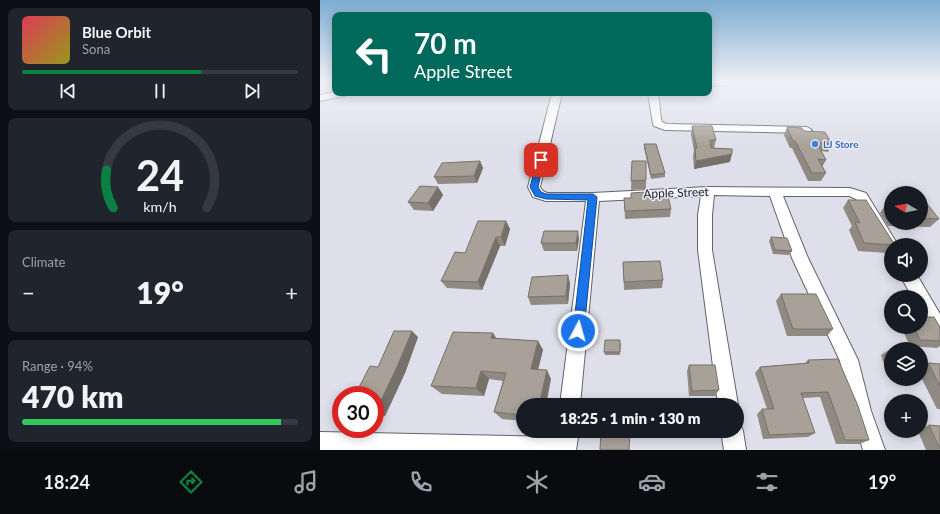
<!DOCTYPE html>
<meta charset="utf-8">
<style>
body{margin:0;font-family:Lato,sans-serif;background:#20242c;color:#f1f3f6;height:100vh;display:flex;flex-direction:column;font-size:15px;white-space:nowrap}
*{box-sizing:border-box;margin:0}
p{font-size:13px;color:#9ea1a6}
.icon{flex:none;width:22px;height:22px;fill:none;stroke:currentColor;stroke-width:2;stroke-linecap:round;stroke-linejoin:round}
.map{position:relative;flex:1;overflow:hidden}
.side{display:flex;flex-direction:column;gap:8px;padding:8px;background:#0d0f14;width:320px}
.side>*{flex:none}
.hud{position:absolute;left:12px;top:12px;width:380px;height:84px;border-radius:8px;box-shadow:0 2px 10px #0003;background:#00695c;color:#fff;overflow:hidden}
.needle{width:26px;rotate:280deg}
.buttons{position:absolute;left:564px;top:186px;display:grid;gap:8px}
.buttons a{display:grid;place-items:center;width:44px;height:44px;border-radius:50%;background:#171b24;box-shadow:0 2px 10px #0003;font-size:20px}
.speed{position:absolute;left:12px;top:386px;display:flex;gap:8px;font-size:20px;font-weight:700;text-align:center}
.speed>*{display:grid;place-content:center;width:52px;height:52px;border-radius:50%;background:#171b24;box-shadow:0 2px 10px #0003;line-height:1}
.speed .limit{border:6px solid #d22;background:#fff;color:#111}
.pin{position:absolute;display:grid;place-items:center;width:34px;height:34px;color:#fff;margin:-17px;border-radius:8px;box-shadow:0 2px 6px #0006}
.me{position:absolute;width:44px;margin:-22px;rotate:6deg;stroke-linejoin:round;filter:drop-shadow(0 0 3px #0008)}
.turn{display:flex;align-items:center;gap:14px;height:84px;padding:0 16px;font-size:18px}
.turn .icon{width:52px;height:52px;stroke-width:2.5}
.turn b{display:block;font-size:28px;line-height:34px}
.big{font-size:30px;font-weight:800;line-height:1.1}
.side .tile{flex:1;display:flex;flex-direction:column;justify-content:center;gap:6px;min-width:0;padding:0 14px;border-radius:8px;background:#20242c}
.side .dial{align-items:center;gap:0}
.dial svg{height:104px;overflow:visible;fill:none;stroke:#363941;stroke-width:7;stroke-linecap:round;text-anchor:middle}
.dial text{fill:#f1f3f6;stroke:none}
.song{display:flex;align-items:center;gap:12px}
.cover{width:48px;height:48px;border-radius:6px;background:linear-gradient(135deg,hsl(350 70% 55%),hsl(60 70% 35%))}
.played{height:4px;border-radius:2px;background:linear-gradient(90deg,#0b8043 65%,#363941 65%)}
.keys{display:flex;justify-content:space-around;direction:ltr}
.heat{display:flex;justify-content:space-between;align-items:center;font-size:22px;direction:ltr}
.charge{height:6px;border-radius:3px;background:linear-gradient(90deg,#34c759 94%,#363941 0)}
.trip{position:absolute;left:196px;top:398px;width:228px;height:40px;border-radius:20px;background:#171b24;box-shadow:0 2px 10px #0003;font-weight:800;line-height:40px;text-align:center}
.tab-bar{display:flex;height:64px;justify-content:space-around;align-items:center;background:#090b0e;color:#9ea1a6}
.tab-bar .icon{width:28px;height:28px}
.tab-bar .on{color:#0b8043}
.tab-bar b{font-size:18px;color:#f1f3f6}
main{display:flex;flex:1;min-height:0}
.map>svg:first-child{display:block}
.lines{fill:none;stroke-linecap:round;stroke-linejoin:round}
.street-casing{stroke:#63636d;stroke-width:2}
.street{fill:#fff;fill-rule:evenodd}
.wall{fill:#908a83}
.shaded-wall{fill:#76716a}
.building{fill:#a8a198;stroke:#76716a}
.route{fill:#1a73e8;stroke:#114b97}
.shop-dot{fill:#3f7fe0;stroke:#ebecf7;stroke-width:1.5}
.labels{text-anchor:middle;stroke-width:3;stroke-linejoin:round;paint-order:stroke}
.far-shop-label{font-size:10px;font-weight:bold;fill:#366cbe;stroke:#ebecf7;text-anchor:start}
.street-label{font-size:12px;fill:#232327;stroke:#ebecf7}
</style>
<main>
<section class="side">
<div class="tile">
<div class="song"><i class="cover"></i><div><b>Blue Orbit</b><p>Sona</p></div></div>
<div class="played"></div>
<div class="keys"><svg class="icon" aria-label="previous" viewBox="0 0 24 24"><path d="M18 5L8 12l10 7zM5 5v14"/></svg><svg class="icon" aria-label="pause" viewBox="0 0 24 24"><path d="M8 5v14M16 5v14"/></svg><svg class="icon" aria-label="next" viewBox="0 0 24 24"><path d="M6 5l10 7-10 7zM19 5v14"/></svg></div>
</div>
<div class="tile dial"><svg viewBox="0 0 100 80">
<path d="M14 69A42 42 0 1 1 86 69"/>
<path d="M14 69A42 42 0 0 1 9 40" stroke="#0b8043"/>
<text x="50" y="56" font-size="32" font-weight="700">24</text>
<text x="50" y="72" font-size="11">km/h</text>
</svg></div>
<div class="tile"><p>Climate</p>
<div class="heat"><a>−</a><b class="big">19°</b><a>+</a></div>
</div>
<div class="tile"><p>Range · 94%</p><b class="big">470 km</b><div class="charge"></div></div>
</section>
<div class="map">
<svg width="620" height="450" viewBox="0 0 620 450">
<rect width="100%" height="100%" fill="#dedfea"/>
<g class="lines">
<defs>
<path id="street" d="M389,82H410L406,85L389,86Z
M15,92L30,93L28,95L0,101V95Z
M232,93H242L220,187L223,191L227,193H273L388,187L530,188L546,193L578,245H571V252L566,250L536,199L529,196H463L488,258L538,360L551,411L565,450H543L531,411L520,361L472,258L450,196L394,195L392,215V250L418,405L417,408V405H398L378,250V215L381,196L279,201L260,405H240L266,201H226L213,197L208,187Z
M328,93H338L341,119L342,122L347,124L487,127L492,130L487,133L345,130L334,126L333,124Z
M580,275H597L620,314V338L614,336L601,313V297H592Z
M417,422L420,423L423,431L426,450H404L401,431H417Z
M237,431H259L256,450H0V432L236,437Z"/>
</defs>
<!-- street casing -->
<use href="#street" class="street-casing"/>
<!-- street -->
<use href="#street" class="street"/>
</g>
<!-- wall -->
<path class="wall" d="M389,82L391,88L390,94L373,93H389Z
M307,93H319V94H307Z
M372,126L396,140L394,148H391L410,162L374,169L373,156L374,150L371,135Z
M467,127L484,131L512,144L508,152L501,151L506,160L502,167L506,173L501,181H488L472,148H470L464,135Z
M324,144L345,173V177L331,179L324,148Z
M160,161L163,168L157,183L118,184L114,177Z
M312,161L326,180V189L311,190Z
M118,187L123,195L113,211L94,210L88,202Z
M304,198L351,209L350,217L305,219Z
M528,200L575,245H571V249L567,253L538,251L529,230L532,226L523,208Z
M566,204H571V223H601V205L619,219L610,227L568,226L560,213Z
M186,221L190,229L185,246H180L162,290L127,288L121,281L145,253Z
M451,237L472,251L469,255L453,254L449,241Z
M259,239L257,251H224L221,243Z
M303,262L343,280L342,288L304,290Z
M250,283L248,304L211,305L208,297Z
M461,294L513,329L507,336H467L456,301Z
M581,327H620V346L617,348L590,346Z
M173,333L176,338L218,341L223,350L218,369L231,379L203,405V421L182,419L174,412L183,381L169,379L164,396L122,394L111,386Z
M98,337L85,373L65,416L55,415V395L58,367Z
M301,343L300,355H285L284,352Z
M570,349H571V376H568L561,355Z
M488,360L549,440L540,444H516L500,397L483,398L495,433L488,437L443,439L437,414L442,409H447L435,373L440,367L485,363Z
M608,363L620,364V409H617L601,377V364L602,367Z
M369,365L399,390L395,396H369L367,371Z
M609,425L620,450H606L598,431H601V428Z"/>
<!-- shaded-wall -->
<path class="shaded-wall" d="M412,154L410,162L374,169L376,161Z
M160,161L163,168L157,183L154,176Z
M118,187L123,195L113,211L108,203Z
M186,221L190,229L185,246L181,237Z
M258,231L259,239L257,251L256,243Z
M176,237L180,246L162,290L158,282Z
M248,275L250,283L248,304L246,296Z
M92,331L98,337L85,373L65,416L56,411Z
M173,333L179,343L171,338Z
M218,341L223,350L216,378L211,369Z
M227,370L231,379L226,405H219Z
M161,371L169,379L164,396L156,388Z"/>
<!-- building -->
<path class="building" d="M389,82H391V88H389Z
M372,126H392L396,140H390L391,148L412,149V154L376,161L375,148H377Z
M467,127L482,128L484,131L505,132L512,144L497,143L506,160L498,159L506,173H492L475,141H473Z
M324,144H336L345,173L331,175Z
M160,161L154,176L114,177L122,163Z
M312,161H326V180L311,181Z
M100,186L118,187L108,203L88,202Z
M326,192L327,197L348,196L351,209L305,211L304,198H311V193Z
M528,200H546L575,245L544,243L535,222L540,223Z
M566,204H571V212Z
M601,205H608L619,219L601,218Z
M158,221H186L181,237H176L158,282L121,281L135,252L145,253Z
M224,231H258L256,243H221Z
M451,237L467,238L472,251L455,250Z
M340,261L343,280L304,282L303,262Z
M248,275L246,296L208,297L212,277Z
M461,294H496L513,329H473Z
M601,317H614L620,327V341L600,340L594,327H601Z
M74,331H92L77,367L56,411H55V395H35L50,366L58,367Z
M133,332L173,333L171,338L218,341L211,369L227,370L219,405H203V415L174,412L186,373L161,371L156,388L111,386Z
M285,340H300V352H284Z
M518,359L538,406L549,440H525L508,392L481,393L495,433L449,435L442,409H454L440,367L489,363L488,360Z
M608,363L620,364V386Z
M601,364L605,373L601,372Z
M369,365H395L399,390L372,391Z
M609,425L620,426V449Z
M281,431H310L309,450H280Z"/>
<!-- sky -->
<linearGradient id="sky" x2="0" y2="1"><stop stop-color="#7dacd1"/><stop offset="0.57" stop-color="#f0f1f6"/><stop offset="1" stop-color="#f0f1f6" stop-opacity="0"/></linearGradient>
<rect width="620" height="145" fill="url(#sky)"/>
<!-- route -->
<path class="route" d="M218,158H221L224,160L218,187L221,192L226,194H273L277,197L264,331L263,335L258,336L254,335L253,331L268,200L226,199L215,196L210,187Z"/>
<!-- markers -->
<circle class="shop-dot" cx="495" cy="144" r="4"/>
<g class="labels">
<!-- far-shop labels -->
<g class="far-shop-label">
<text x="503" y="148">LJ Store</text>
</g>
<!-- street labels -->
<g class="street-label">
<text transform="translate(356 193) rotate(-2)" y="4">Apple Street</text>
</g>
</g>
</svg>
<div class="buttons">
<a><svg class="needle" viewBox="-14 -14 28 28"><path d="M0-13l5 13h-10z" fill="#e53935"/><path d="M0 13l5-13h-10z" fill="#9ea1a6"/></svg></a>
<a><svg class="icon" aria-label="sound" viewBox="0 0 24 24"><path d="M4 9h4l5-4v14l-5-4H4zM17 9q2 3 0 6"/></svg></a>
<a><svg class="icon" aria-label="search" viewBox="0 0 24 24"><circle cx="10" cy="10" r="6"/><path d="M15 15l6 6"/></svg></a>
<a><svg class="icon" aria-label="layers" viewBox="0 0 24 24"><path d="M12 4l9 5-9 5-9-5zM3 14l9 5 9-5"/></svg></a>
<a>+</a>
</div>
<div class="speed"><div class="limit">30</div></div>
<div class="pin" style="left:221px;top:160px;background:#d93025"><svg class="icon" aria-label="arrive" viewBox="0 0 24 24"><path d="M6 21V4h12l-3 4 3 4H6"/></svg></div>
<svg class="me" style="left:258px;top:331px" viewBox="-20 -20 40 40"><circle r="17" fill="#1a73e8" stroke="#fff" stroke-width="3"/><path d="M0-11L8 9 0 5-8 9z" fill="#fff"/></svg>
<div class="trip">18:25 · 1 min · 130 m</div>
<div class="hud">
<div class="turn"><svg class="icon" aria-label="left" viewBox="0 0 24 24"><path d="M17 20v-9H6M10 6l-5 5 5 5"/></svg><div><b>70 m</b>Apple Street</div></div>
</div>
</div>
</main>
<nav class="tab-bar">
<b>18:24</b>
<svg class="icon on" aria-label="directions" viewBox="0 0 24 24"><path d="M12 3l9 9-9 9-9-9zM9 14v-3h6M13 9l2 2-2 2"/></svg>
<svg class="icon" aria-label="music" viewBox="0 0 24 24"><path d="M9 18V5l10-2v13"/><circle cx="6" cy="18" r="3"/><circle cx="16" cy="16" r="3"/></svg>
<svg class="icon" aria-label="phone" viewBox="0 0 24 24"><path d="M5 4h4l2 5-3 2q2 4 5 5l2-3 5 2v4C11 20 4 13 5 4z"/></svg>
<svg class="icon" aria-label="climate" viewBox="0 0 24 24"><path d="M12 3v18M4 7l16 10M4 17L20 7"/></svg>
<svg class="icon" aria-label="car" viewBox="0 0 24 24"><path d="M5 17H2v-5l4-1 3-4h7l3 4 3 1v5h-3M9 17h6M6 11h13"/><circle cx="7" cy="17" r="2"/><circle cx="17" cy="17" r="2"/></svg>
<svg class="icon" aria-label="filters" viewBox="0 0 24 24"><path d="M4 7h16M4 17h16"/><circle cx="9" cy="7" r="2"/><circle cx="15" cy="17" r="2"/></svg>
<b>19°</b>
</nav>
